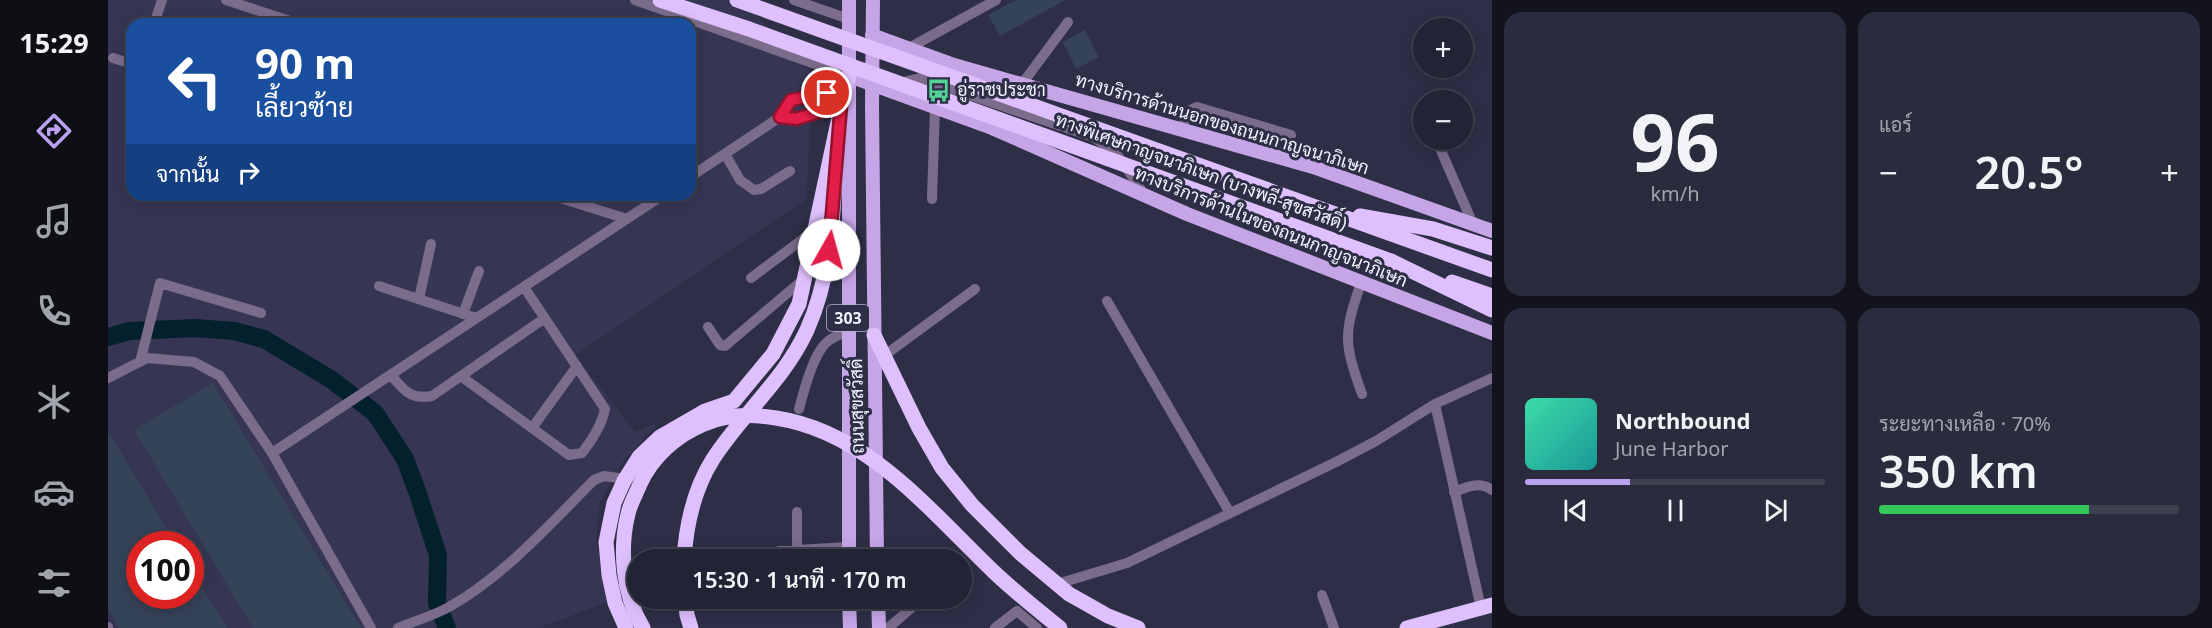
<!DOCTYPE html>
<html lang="th">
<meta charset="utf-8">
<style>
body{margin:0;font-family:"Noto Sans",Sarabun,sans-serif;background:#2a2b3c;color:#f1f3f6;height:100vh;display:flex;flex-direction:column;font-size:22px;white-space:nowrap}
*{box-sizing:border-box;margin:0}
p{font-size:20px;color:#a2a4ac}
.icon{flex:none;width:33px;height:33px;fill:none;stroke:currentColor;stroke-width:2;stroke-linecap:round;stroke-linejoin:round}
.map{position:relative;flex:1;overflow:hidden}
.drawer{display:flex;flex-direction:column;gap:12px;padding:12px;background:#13131d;width:720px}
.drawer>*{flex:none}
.banner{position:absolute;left:18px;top:18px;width:570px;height:183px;border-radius:18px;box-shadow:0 3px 15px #0003,0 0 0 2px #3f404f;background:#1a4fa0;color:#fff;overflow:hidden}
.tools{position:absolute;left:1305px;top:18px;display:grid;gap:12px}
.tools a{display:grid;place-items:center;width:60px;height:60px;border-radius:50%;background:#222334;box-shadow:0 3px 15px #0003,0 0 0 2px #3f404f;font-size:30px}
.speed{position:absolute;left:18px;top:531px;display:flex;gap:12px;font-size:30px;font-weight:700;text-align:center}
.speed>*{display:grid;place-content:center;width:78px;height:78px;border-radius:50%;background:#222334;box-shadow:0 3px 15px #0003,0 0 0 2px #3f404f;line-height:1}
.speed .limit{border:9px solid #d22;background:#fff;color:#111}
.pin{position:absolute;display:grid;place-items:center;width:51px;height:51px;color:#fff;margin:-26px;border:3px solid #fff;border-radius:50%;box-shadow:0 2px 6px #0007}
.me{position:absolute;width:66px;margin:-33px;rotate:7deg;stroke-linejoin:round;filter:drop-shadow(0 0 4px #0008)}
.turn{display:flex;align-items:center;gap:21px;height:126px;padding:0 30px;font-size:27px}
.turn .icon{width:78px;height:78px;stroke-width:2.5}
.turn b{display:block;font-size:42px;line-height:51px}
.then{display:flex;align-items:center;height:57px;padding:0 30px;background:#0003;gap:12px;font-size:22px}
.big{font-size:45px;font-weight:600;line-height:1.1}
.drawer .tile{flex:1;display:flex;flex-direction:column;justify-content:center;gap:9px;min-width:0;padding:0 21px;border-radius:18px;background:#2a2b3c}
.drawer .dial{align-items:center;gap:0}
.dial b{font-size:78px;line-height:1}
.song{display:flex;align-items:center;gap:18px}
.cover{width:72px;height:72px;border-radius:9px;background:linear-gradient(135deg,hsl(160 70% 55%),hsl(180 70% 35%))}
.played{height:6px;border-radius:3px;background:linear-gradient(90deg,#bca0f2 35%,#3f404f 35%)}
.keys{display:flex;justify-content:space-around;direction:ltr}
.heat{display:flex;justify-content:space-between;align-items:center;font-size:33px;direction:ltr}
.charge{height:9px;border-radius:4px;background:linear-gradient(90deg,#34c759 70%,#3f404f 0)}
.drawer .tiles{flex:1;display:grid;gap:12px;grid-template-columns:repeat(2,1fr)}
.trip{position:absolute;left:519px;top:549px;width:345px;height:60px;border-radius:30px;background:#222334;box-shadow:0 3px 15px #0003,0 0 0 2px #3f404f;font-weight:600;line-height:60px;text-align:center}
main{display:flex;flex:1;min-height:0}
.tab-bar{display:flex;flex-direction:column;width:108px;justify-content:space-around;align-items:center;background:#0e0e15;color:#a2a4ac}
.tab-bar .icon{width:42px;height:42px}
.tab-bar .on{color:#bca0f2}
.tab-bar b{font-size:27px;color:#f1f3f6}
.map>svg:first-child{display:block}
.built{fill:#363654;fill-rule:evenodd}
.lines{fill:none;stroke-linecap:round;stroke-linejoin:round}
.river{stroke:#03202d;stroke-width:18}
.building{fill:#354359}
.minor{stroke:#7c6c8c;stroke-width:10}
.major{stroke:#c6a5e6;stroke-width:14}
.highway{stroke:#dfc0fe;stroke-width:15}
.highway-bridge{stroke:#dfc0fe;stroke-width:15}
.route-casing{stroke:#92132f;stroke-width:15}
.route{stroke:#e11d48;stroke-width:10}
.labels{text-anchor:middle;stroke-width:6;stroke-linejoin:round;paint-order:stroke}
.shield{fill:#2e2f46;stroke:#b7b8c8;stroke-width:1.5}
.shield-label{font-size:16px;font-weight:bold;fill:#f2f3ff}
.poi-label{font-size:18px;fill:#f2f3ff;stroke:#2e2f46;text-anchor:start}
.street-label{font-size:18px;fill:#f2f3ff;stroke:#2e2f46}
</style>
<main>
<nav class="tab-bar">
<b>15:29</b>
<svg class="icon on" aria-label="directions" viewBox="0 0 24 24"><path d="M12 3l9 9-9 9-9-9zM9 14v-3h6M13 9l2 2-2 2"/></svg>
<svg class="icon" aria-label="music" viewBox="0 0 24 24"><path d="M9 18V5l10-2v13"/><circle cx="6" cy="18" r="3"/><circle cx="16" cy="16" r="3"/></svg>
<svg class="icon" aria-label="phone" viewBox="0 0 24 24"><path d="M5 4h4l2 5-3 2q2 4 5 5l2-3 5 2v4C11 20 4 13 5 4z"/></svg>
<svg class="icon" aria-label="climate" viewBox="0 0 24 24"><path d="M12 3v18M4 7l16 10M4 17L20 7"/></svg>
<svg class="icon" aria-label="car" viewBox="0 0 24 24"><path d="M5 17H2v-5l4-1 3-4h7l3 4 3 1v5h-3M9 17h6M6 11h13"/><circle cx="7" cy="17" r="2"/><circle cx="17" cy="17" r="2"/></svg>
<svg class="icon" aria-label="filters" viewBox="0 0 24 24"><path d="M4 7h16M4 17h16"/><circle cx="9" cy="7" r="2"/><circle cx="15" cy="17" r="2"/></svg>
</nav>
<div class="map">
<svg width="1384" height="628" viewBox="0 0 1384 628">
<rect width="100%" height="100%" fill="#2e2f46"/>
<!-- built -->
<path class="built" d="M0,0H633L705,74L698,200L467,355L527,432L552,421L514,463L492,502L488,542L500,602L430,628H0ZM24,24H582V195H24ZM32,544H82V596H32Z"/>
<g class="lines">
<!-- river -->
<path class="river" d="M0,337L21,331L88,328L126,331L156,339L224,380L267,413L297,459L309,491L330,555L329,603L339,628"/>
</g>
<!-- building -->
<path class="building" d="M908,0H957L892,36L880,15Z
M977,30L991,57L968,69L955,42Z
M105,383L253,628H145L26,430Z
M0,431L68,544H32V596H82V568L119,628H11L0,609Z"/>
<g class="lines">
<!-- minor -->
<path class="minor" d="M118,0L191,24
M527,0L741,76
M686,0L741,19
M46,24L54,0
M801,48L888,0
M5,58L24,64
M914,84L960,22
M793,89L799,81L812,78L985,137L1008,153L1036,194
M733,105L688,119L672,117L683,100L737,89
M1075,129C1077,119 1077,110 1089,107L1183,135
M1331,146L1365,224
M617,154L632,180L646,190L653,189L682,171
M582,177L672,117
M443,195L519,219
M824,199L827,107
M643,278L707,230
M1253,283C1235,335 1236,343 1254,394
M271,286L368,318
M311,299L323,244
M999,301L1122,513
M355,314L371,271
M600,327L612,345L617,346L696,279
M777,355L867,289
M32,362L52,283L153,313
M283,375C296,390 302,400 324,396L437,318
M354,377L461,455L474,453C484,440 494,425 497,409L416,287
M0,378L39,358L86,362L112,376L164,453L263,628
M1327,404L1373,608
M691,409C696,391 705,354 719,342C725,337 733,334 740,331
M424,428L469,366
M164,453L555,195
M1346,492C1359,487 1372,481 1384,490
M689,512V550
M671,551L741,547
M949,584L1019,563L1228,462L1268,441L1327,404L1384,378
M1214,595L1226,628
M0,627V628
M290,628C306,621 325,616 341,607C396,576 441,525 486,480L496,476L517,479
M780,628L815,598
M887,628L909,611L929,628"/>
<!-- major -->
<path class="major" d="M741,0V560
M765,0L764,106L769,560
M764,35L846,65L1205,167L1384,231
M741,76L884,128L1079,214L1384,333
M741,598L742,628
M770,598L771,628"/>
<!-- highway -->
<path class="highway" d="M729,131L733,105L741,76
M1124,177L1384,270
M1252,216L1325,229L1384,248
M1283,261L1384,310
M1344,282L1384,296
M766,335L811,428L834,468L864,505L912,553L961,594L1000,616L1030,628
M576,560C578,526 586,489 605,459C634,414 676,380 699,330C721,281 725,227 727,173
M577,598L579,615L583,628
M518,628L507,603L501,575L498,542L506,503L516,481L531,457L552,437L597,411L626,401L665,354L691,304L730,122
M1299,628L1384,605"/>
<!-- highway-bridge -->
<path class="highway-bridge" d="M552,0L641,29L1283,261
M629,0L1124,177
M535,628C515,595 511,550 520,514C522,504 528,494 532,484C544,457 569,435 596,424C619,414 644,414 668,418C760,432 822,511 886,572C907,592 930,610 952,628"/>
</g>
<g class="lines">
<defs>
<path id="route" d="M719,93L683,100L672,117L688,119L733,105L721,250"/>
</defs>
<!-- route casing -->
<use href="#route" class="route-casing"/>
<!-- route -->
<use href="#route" class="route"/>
</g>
<!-- icons -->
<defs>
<symbol id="bus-bare" viewBox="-9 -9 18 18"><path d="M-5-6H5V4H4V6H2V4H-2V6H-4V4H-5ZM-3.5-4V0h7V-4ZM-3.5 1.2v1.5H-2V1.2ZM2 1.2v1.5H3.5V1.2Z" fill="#53d396" stroke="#2e2f46" stroke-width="2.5" paint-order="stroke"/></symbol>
</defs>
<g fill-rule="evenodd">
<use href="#bus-bare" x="814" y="74" width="33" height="33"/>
</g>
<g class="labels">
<!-- shield labels -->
<rect class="shield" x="719" y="305" width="42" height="26" rx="4.5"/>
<g class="shield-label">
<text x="740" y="324">303</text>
</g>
<!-- poi labels -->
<g class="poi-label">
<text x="849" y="96">อู่ราชประชา</text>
</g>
<!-- street labels -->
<g class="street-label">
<text transform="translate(1114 124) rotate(17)" y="6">ทางบริการด้านนอกของถนนกาญจนาภิเษก</text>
<text transform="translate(1093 172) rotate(20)" y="6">ทางพิเศษกาญจนาภิเษก (บางพลี-สุขสวัสดิ์)</text>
<text transform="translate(1163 227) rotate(22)" y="6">ทางบริการด้านในของถนนกาญจนาภิเษก</text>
<text transform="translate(749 406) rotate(-91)" y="6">ถนนสุขสวัสดิ์</text>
</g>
</g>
</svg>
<div class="tools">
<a>+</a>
<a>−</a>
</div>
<div class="speed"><div class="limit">100</div></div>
<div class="pin" style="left:719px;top:93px;background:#d93025"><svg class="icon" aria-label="arrive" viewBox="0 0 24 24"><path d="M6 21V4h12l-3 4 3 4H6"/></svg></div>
<svg class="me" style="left:721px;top:250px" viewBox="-20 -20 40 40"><circle r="19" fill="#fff"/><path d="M0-13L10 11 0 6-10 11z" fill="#e11d48"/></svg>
<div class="trip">15:30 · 1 นาที · 170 m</div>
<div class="banner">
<div class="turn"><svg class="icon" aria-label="left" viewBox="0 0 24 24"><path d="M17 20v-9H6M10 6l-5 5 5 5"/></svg><div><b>90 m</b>เลี้ยวซ้าย</div></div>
<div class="then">จากนั้น<svg class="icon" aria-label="right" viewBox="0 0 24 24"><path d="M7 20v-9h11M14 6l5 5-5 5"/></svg></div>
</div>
</div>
<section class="drawer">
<div class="tiles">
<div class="tile dial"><b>96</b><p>km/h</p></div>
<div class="tile"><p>แอร์</p>
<div class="heat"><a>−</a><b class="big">20.5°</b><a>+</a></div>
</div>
<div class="tile">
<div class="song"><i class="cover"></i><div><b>Northbound</b><p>June Harbor</p></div></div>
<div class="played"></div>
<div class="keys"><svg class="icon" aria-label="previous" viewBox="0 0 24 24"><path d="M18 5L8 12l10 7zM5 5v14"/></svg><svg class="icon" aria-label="pause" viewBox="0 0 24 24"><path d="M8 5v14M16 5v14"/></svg><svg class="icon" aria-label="next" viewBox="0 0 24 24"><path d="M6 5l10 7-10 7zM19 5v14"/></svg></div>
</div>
<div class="tile"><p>ระยะทางเหลือ · 70%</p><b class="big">350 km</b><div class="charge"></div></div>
</div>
</section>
</main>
